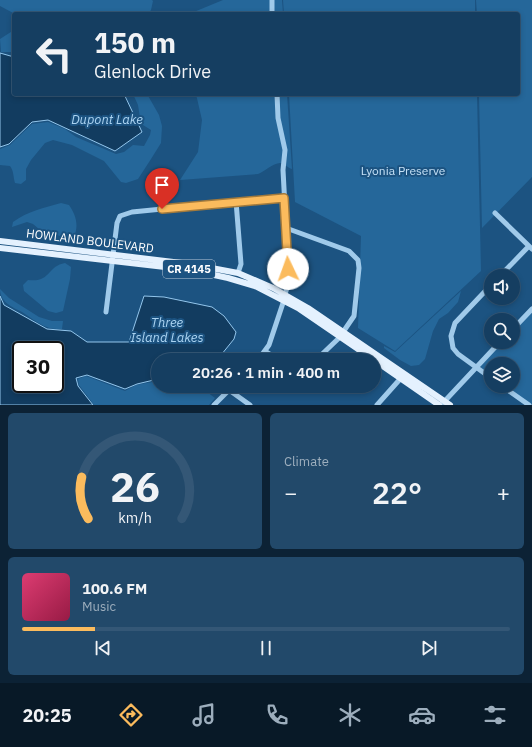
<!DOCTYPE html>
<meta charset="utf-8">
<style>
body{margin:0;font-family:"IBM Plex Sans",sans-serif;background:#22496a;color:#f1f3f6;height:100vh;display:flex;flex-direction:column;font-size:15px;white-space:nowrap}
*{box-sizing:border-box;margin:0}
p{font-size:13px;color:#9daebd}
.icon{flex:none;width:22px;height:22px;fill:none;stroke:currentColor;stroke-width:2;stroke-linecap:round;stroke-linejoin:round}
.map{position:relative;height:405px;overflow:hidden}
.panel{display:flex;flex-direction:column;gap:8px;padding:8px;background:#0c2235;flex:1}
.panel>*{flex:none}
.top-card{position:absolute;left:12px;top:12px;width:508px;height:84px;border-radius:4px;box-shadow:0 2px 6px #0003,0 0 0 1px #345776;background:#153e61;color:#f1f3f6;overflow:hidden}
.controls{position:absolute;left:484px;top:269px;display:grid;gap:8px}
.controls a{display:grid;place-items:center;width:36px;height:36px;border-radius:50%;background:#153e61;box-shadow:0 2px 6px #0003,0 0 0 1px #345776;font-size:20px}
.speed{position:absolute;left:12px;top:341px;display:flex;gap:8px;font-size:20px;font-weight:700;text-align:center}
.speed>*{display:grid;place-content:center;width:52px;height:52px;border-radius:50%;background:#153e61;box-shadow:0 2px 6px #0003,0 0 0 1px #345776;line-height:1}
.speed .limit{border:2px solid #111;border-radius:6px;background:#fff;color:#111}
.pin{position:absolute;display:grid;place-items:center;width:34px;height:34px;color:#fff;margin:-41px -17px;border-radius:50% 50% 50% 0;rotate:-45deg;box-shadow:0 0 4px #0007}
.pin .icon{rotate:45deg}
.me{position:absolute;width:44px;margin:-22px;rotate:357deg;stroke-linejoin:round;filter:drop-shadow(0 0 3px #0008)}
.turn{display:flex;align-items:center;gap:14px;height:84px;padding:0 16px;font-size:18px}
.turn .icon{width:52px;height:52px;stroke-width:2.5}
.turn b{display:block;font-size:28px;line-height:34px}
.big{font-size:30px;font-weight:600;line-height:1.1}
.panel .card{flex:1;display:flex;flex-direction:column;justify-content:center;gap:6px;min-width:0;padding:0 14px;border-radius:6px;background:#22496a}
.panel .dial{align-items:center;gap:0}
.dial svg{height:104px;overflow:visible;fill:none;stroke:#345776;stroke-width:7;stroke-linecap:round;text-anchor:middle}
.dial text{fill:#f1f3f6;stroke:none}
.song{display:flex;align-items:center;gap:12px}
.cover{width:48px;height:48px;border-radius:6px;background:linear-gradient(135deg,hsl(340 70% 55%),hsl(340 70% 35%))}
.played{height:4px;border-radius:2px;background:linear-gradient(90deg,#fbbb5d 15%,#345776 15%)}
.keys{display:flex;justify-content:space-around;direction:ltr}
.heat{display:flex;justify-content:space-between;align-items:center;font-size:22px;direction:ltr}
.panel .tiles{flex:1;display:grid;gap:8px;grid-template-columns:1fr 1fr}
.card:last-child{grid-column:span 2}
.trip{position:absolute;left:151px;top:353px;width:230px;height:40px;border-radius:20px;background:#153e61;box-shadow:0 2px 6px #0003,0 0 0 1px #345776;font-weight:600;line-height:40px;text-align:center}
.tabs{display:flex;height:64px;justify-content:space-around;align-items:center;background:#081927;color:#9daebd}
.tabs .icon{width:28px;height:28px}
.tabs .selected{color:#fbbb5d}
.tabs b{font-size:18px;color:#f1f3f6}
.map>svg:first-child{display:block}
.green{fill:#25679a}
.water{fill:#123c60;stroke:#93c6ec;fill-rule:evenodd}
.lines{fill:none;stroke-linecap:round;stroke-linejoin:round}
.minor{stroke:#a0caea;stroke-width:5}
.major{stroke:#e4f1fe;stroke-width:6}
.route-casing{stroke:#a37a3c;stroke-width:10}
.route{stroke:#fbbb5d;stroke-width:7}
.labels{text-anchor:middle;stroke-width:4;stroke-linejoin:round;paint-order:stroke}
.shield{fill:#1c5381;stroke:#bbcbd9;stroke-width:1}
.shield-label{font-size:11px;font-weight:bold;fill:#fff}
.park-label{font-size:12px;fill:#c5e1f7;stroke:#1c5381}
.street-label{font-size:12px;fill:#fff;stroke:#1c5381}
.water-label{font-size:13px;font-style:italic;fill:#abd3f1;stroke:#1c5381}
</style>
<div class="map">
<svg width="532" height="405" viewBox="0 0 532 405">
<rect width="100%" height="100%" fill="#1c5381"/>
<!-- green -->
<path class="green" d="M0,0H152L153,1L151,10L148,14H15L0,6Z
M223,0H282L283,14H189Z
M283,0H475V14H284Z
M476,0H532V177L482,228L479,94H518V14H477Z
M14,30V52H1L0,39Z
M133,94H147L159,115L162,126L161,143L151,159L138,179L126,183L121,182L104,161L72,145L53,140L45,143L31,160L26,169V180L21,184L15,183C13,177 14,171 10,166L0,165V149L10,145L32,124L48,122L65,129L76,137L116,154L124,152L133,145L144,146L150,135L151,130L143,125L140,118L138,105Z
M196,94H287L292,169C288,168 284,163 281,163C274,162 264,172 258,174L180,180L198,152L202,120Z
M289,94H477L481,271L395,351L358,328L361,236L295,202Z
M61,203L69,205C76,215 79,225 74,237L66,238L39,229L33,224L27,222L12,227L13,222C28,211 44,208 61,203Z
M65,263L71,267L70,279L63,311L56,313L48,311L24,291L23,285L28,280C51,283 47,266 65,263Z
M0,289L9,298L39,317L52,321H63L62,329C58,329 51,329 47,327C38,324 30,317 22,312C12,307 0,302 0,289Z
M461,291L458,302L448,313L439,319L433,331L425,359L419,365L411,366L400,360L384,348V346L395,352Z
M532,311V405L505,386H513V364H491V376L481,368V365L502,342H513V331Z
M86,376L125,391L136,385L158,381V386H199L215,398L209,405H94L79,385L78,379Z"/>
<!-- water -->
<path class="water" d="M0,53L14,57V94H124L142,132L115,151L48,120L32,122L9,144L0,147Z
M0,296L4,305L47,329L71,331L87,342H129L144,296L164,297L212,307L224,316L236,332L234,339L217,360H158V379L137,384L125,389L87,375L76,378L78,386L93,405H0ZM21,350H55V384H21Z"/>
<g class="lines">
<!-- minor -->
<path class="minor" d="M272,0V14
M277,94L278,118L285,150L283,170L289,282L285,294
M236,201L241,264L238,273
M495,213L532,249
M286,228L349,251L358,260L359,268L354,316L339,338L316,360
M500,276L529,246
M491,285L455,323L451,336L453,348L458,354L491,378
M106,312L117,223L120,216L132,212L284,197
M513,329L532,309
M265,351L279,360
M258,360L269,345L284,300
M502,386L529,405
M229,390L250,405
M442,404L500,342
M214,405L233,386
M377,405L401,378"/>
<!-- major -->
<path class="major" d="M0,241L190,264L238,273L273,288L308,308L450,405
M0,248L191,270L228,278L255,286L298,308L374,360
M374,360L439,405"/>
</g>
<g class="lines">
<defs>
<path id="route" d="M162,209L284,198L288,269"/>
</defs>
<!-- route casing -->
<use href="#route" class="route-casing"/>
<!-- route -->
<use href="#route" class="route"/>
</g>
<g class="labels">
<!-- shield labels -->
<rect class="shield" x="163" y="260" width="52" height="18" rx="3"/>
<g class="shield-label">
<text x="189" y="273">CR 4145</text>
</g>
<!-- park labels -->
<g class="park-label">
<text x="403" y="175">Lyonia Preserve</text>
</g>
<!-- street labels -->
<g class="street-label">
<text transform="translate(90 241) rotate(7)" y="4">HOWLAND BOULEVARD</text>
</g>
<!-- water labels -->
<g class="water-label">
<text x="107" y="124">Dupont Lake</text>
<text x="167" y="327">Three<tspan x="167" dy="15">Island Lakes</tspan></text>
</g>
</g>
</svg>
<div class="controls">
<a><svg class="icon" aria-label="sound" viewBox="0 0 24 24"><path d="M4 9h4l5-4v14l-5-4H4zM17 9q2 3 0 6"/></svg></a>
<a><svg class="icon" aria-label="search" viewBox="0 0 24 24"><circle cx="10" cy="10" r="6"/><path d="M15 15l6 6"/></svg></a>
<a><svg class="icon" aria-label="layers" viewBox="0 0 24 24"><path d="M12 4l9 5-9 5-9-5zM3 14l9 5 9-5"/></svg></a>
</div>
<div class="speed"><div class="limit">30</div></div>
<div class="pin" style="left:162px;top:209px;background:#d93025"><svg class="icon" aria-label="arrive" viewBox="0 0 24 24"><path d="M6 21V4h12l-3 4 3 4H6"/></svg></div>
<svg class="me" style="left:288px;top:269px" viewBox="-20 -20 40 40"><circle r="19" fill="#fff"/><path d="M0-13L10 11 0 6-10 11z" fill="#fbbb5d"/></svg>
<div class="trip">20:26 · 1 min · 400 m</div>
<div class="top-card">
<div class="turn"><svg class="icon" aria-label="left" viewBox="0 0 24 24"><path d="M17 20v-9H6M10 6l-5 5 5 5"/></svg><div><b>150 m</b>Glenlock Drive</div></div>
</div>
</div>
<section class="panel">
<div class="tiles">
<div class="card dial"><svg viewBox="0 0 100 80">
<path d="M14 69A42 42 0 1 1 86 69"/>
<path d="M14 69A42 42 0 0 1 9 37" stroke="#fbbb5d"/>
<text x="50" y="56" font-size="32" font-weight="700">26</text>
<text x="50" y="72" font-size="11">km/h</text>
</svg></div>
<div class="card"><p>Climate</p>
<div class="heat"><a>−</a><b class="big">22°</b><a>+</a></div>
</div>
<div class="card">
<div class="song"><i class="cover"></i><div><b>100.6 FM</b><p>Music</p></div></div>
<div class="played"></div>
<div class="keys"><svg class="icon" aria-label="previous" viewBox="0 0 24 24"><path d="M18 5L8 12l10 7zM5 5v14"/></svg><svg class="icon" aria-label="pause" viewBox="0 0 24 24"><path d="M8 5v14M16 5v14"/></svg><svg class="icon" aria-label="next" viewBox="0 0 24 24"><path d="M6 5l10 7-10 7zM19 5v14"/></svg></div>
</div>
</div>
</section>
<nav class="tabs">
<b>20:25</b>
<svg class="icon selected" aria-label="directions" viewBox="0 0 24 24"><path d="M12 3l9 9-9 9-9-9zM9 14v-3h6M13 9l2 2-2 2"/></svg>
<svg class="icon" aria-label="music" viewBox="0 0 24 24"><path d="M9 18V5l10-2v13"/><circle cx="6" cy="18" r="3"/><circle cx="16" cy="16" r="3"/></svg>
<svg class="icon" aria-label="phone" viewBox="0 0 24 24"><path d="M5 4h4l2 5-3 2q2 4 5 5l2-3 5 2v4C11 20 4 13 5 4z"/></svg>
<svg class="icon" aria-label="climate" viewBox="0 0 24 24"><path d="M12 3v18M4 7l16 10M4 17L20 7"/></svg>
<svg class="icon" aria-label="car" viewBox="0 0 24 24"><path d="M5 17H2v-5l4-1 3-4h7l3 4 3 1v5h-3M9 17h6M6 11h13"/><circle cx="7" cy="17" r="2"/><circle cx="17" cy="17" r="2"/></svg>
<svg class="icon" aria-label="filters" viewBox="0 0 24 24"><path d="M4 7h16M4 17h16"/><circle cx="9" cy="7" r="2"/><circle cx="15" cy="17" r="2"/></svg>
</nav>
